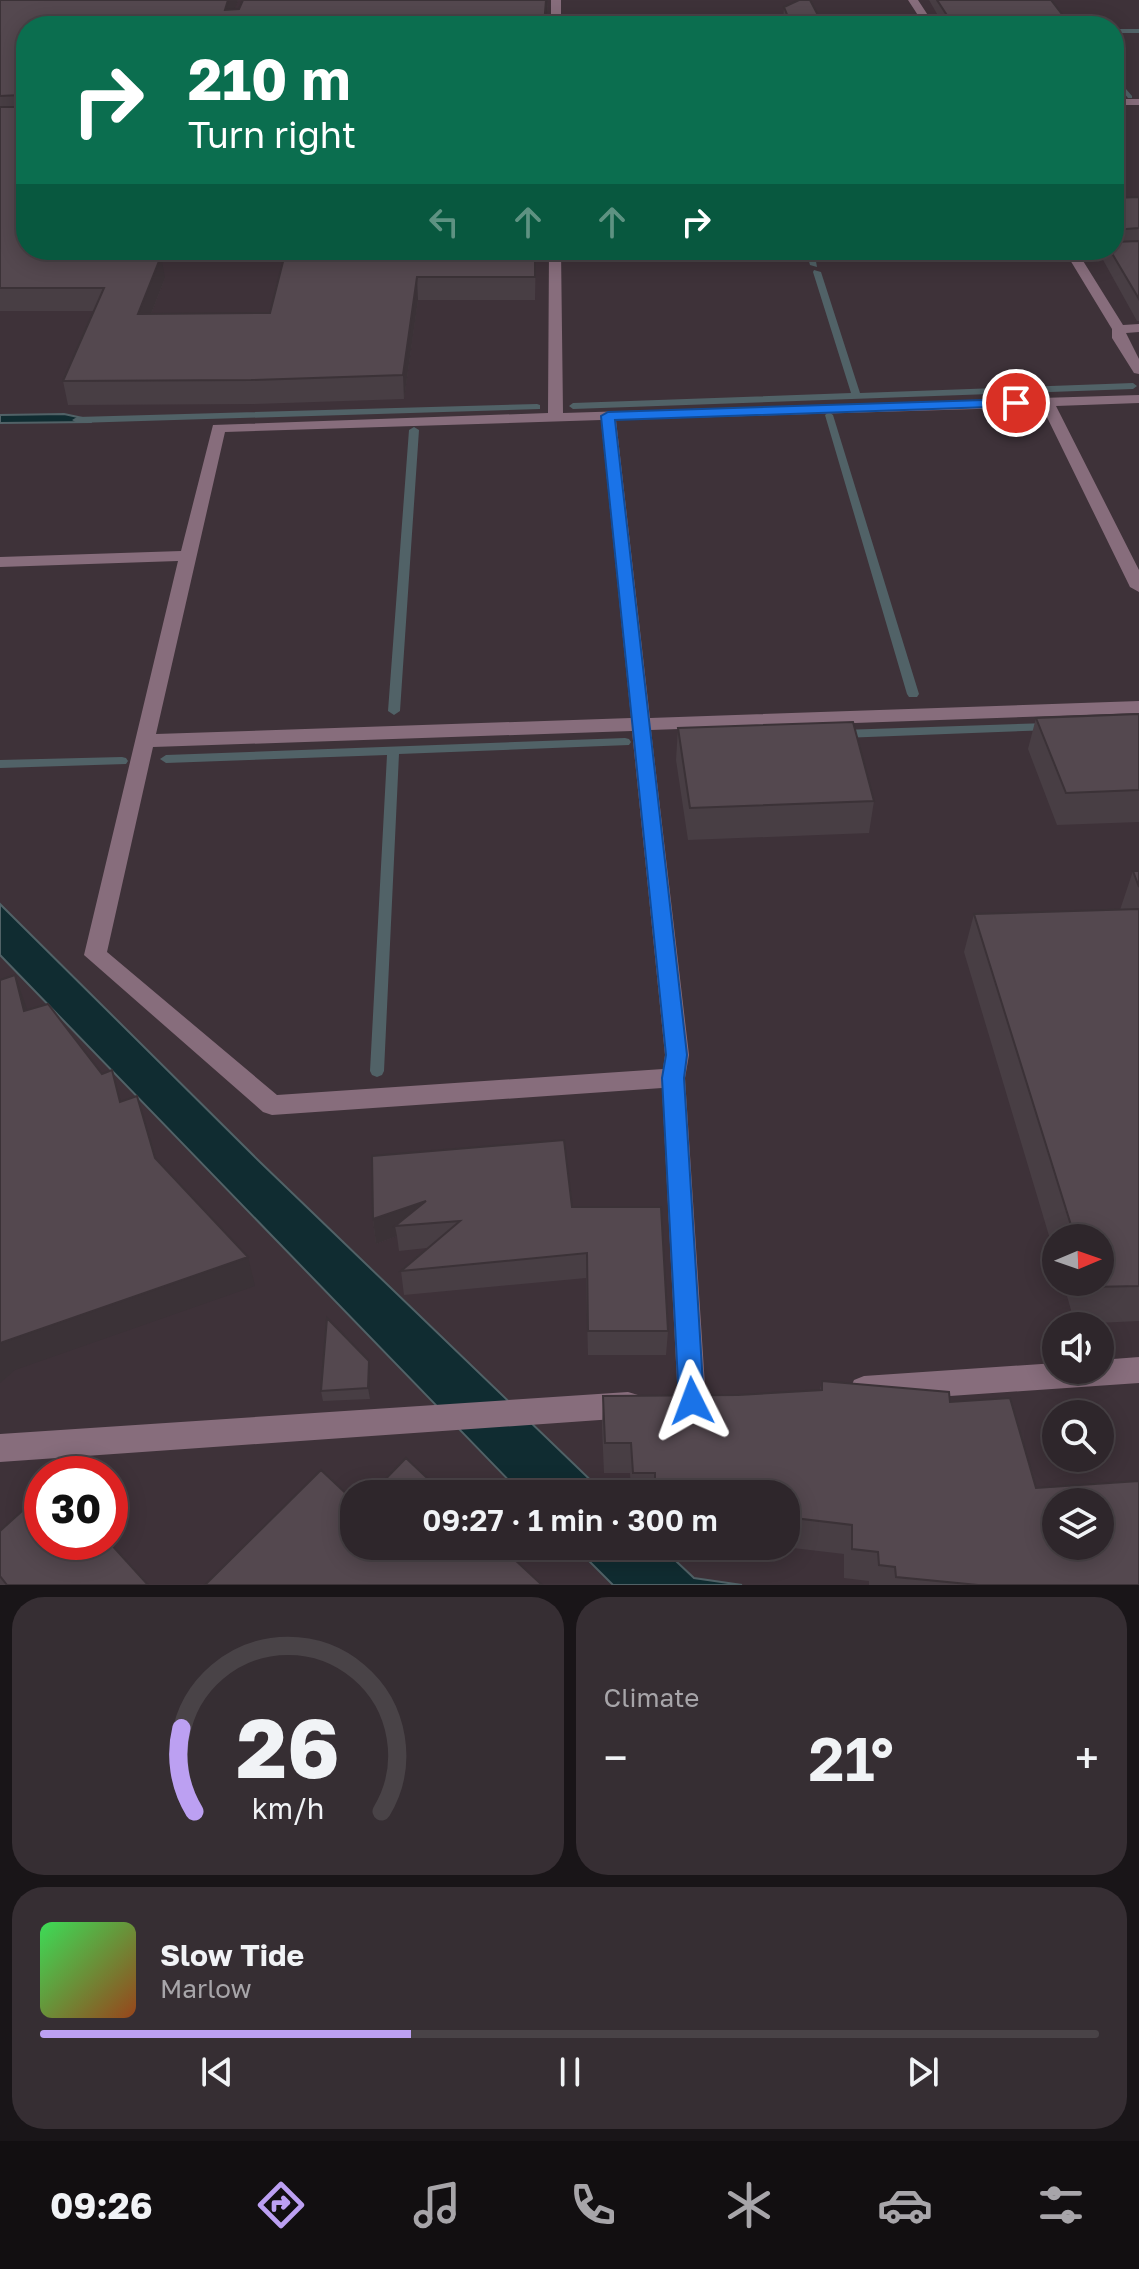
<!DOCTYPE html>
<meta charset="utf-8">
<style>
body{margin:0;font-family:"Golos Text",sans-serif;background:#362e33;color:#f1f3f6;height:100vh;display:flex;flex-direction:column;font-size:30px;white-space:nowrap}
*{box-sizing:border-box;margin:0}
p{font-size:26px;color:#a7a5a9}
.icon{flex:none;width:44px;height:44px;fill:none;stroke:currentColor;stroke-width:2;stroke-linecap:round;stroke-linejoin:round}
.map{position:relative;height:1585px;overflow:hidden}
.panel{display:flex;flex-direction:column;gap:12px;padding:12px;background:#191518;flex:1}
.panel>*{flex:none}
.banner{position:absolute;left:16px;top:16px;width:1108px;height:244px;border-radius:32px;box-shadow:0 4px 20px #0003,0 0 0 2px #494347;background:#0b6e4f;color:#fff;overflow:hidden}
.needle{width:52px;rotate:88deg}
.buttons{position:absolute;left:1042px;top:1224px;display:grid;gap:16px}
.buttons a{display:grid;place-items:center;width:72px;height:72px;border-radius:50%;background:#2e262b;box-shadow:0 4px 20px #0003,0 0 0 2px #494347;font-size:40px}
.speed{position:absolute;left:24px;top:1456px;display:flex;gap:16px;font-size:40px;font-weight:700;text-align:center}
.speed>*{display:grid;place-content:center;width:104px;height:104px;border-radius:50%;background:#2e262b;box-shadow:0 4px 20px #0003,0 0 0 2px #494347;line-height:1}
.speed .limit{border:12px solid #d22;background:#fff;color:#111}
.pin{position:absolute;display:grid;place-items:center;width:68px;height:68px;color:#fff;margin:-34px;border:4px solid #fff;border-radius:50%;box-shadow:0 2px 8px #0007}
.me{position:absolute;width:88px;margin:-44px;rotate:357deg;stroke-linejoin:round;filter:drop-shadow(0 0 6px #0008)}
.turn{display:flex;align-items:center;gap:28px;height:168px;padding:0 40px;font-size:36px}
.turn .icon{width:104px;height:104px;stroke-width:2.5}
.turn b{display:block;font-size:56px;line-height:68px}
.lanes{display:flex;align-items:center;height:76px;padding:0 40px;background:#0003;justify-content:center;gap:40px;direction:ltr}
.lanes .off{opacity:.35}
.big{font-size:60px;font-weight:600;line-height:1.1}
.panel .tile{flex:1;display:flex;flex-direction:column;justify-content:center;gap:12px;min-width:0;padding:0 28px;border-radius:32px;background:#362e33}
.panel .dial{align-items:center;gap:0}
.dial svg{height:208px;overflow:visible;fill:none;stroke:#494347;stroke-width:7;stroke-linecap:round;text-anchor:middle}
.dial text{fill:#f1f3f6;stroke:none}
.song{display:flex;align-items:center;gap:24px}
.cover{width:96px;height:96px;border-radius:12px;background:linear-gradient(135deg,hsl(130 70% 55%),hsl(20 70% 35%))}
.played{height:8px;border-radius:4px;background:linear-gradient(90deg,#bca0f2 35%,#494347 35%)}
.keys{display:flex;justify-content:space-around;direction:ltr}
.heat{display:flex;justify-content:space-between;align-items:center;font-size:44px;direction:ltr}
.panel .tiles{flex:1;display:grid;gap:12px;grid-template-columns:1fr 1fr}
.tile:last-child{grid-column:span 2}
.trip{position:absolute;left:340px;top:1480px;width:460px;height:80px;border-radius:32px;background:#2e262b;box-shadow:0 4px 20px #0003,0 0 0 2px #494347;font-weight:600;line-height:80px;text-align:center}
.dock{display:flex;height:128px;justify-content:space-around;align-items:center;background:#120f11;color:#a7a5a9}
.dock .icon{width:56px;height:56px}
.dock .on{color:#bca0f2}
.dock b{font-size:36px;color:#f1f3f6}
.map>svg:first-child{display:block}
.water{fill:#102c31;stroke:#516267;stroke-width:2}
.lines{fill:none;stroke-linecap:round;stroke-linejoin:round}
.stream{fill:#516267;fill-rule:evenodd}
.minor{fill:#876d7c;fill-rule:evenodd}
.wall{fill:#483e44}
.shaded-wall{fill:#3b3237}
.building{fill:#54484f;stroke:#3b3237;stroke-width:2;fill-rule:evenodd}
.route{fill:#1a73e8;stroke:#114b97;stroke-width:2}
</style>
<div class="map">
<svg width="1139" height="1585" viewBox="0 0 1139 1585">
<rect width="100%" height="100%" fill="#3e3239"/>
<!-- water -->
<path class="water" d="M64,414L92,420L91,422L0,423V415Z
M0,904L260,1162L605,1494H522L0,955Z
M574,1546H660L694,1578L742,1585H613Z"/>
<g class="lines">
<!-- stream -->
<path class="stream" d="M1114,29H1139V33H1114Z
M1114,75L1132,96V98H1128L1114,81Z
M806,250H814L817,267L810,265Z
M814,270L821,272L860,393L1133,383L1137,386L1133,389L573,409L569,406L573,403L851,393L813,272Z
M537,404L540,405V409L77,423L72,420L77,417Z
M829,412L833,415L919,694L917,697H909L907,694L825,415Z
M414,427L419,430L400,711L394,715L388,711L409,430Z
M1048,723L1054,727L1052,730L842,738L836,734L842,730Z
M625,738L629,739L631,742L629,745L399,754L384,1071L382,1075L377,1077L372,1075L370,1071L387,755L166,763L160,759L166,755Z
M122,757L126,758L128,761L126,764L0,768V760Z"/>
<!-- minor -->
<path class="minor" d="M551,0H561V26H551Z
M908,0H918L935,26H925Z
M1114,99H1139V105H1114Z
M1139,246V254L1080,256L1123,325L1139,324V332L1126,333L1139,359V374L1134,373L1112,338V329L1064,250H1114V247Z
M549,250H561L563,413L1139,395V403L1056,406L1139,570V592L1130,587L1042,407L616,420L650,718L1139,701V713L651,730L689,1055L685,1078L706,1401L702,1411L692,1414L682,1411L678,1401L662,1088L272,1115L263,1112L84,955L178,561L0,567V557L181,551L213,425L548,413ZM601,420L631,718L156,734L225,432ZM632,731L665,1055L663,1069L277,1095L107,952L153,747Z
M1139,1357V1383L864,1402L854,1398L850,1389L854,1380L864,1376L1056,1363V1370H1100V1360Z
M628,1392L638,1395L642,1405L638,1415L628,1418L0,1462V1434Z"/>
</g>
<!-- wall -->
<path class="wall" d="M0,0H238L234,9H239L243,0H548L546,26H26V250H121L118,256L165,278L151,314L270,313L286,250H536L535,300H418L404,399L255,404L68,405L63,381L94,311H0Z
M929,0H1051L1071,26H944Z
M784,7L821,21L879,26H686V22H783Z
M1114,69L1117,73L1114,86Z
M1139,197V321H1137L1102,258L1104,250H1114V198Z
M1139,714V822L1057,825L1028,749L1036,718Z
M678,728L874,801L869,833L688,840L676,760Z
M1133,871H1139V1321L1075,1324L1063,1282H1100V1238H1056V1259L964,952L974,914L1120,910Z
M572,1207L668,1331L666,1355H588L586,1278L404,1295L401,1271L427,1248L399,1251L397,1236L376,1244L373,1219Z
M370,1371V1399L323,1401L321,1391Z
M822,1381L950,1402L1036,1488L1139,1585H869V1581L844,1578V1554L776,1546H786V1494H631L630,1473H604L602,1427L603,1396L738,1395L820,1390Z
M0,1531L148,1585H0Z"/>
<!-- shaded-wall -->
<path class="shaded-wall" d="M228,0H238L228,26L225,10Z
M546,0H548L546,26H544Z
M106,250H121L108,279L104,256Z
M161,256L165,278L142,337L138,314Z
M417,277L418,300L404,399L403,375Z
M15,975L26,1006L35,1042L24,1011Z
M426,1201L395,1226L397,1236L376,1244L373,1219Z
M248,1257L255,1286L15,1370L0,1383V1343Z
M369,1361L370,1371V1399L368,1388Z"/>
<!-- building -->
<path class="building" d="M0,0H228L225,10L239,9L243,0H546L544,26H26V250H106L104,256H161L138,314L270,313L286,250H535V277H417L403,375L251,380L63,381L104,288H0V107H21L24,104L21,95L0,96Z
M799,0H810L821,21H876L879,26H687L686,22H790L784,7Z
M937,0H1051L1071,26H954Z
M1139,197V228L1114,230V198Z
M1139,241V299L1110,250H1114V242Z
M1139,714V790L1066,793L1036,718Z
M853,722L874,801L690,808L678,728Z
M1133,871H1139V887Z
M1139,909V1286L1090,1287L1089,1282H1100V1238H1075L974,914Z
M15,975L24,1011L48,1004L102,1074L112,1070L120,1102L137,1096L155,1158L248,1257L0,1343V980Z
M564,1140L572,1207H661L668,1331H588L587,1253L401,1271L460,1221L395,1226L426,1201L373,1219L372,1156Z
M327,1318L369,1361L368,1388L321,1391Z
M822,1381L949,1392L950,1402L1010,1398L1036,1488L1139,1481V1585H978L896,1577L895,1567L879,1565L878,1552L852,1549V1525L786,1517V1494H734V1487L655,1488V1473H633L631,1443H605L603,1396L738,1395L822,1390ZM1056,1502H1100V1546H1056Z
M406,1458L444,1494H371Z
M321,1470L354,1501V1546H500L542,1585H205Z
M42,1493V1542H109L148,1585H7L0,1576V1531Z"/>
<!-- route -->
<path class="route" d="M1016,399L1023,403L1021,406L615,420L687,1055L684,1078L704,1401L701,1409L692,1413L683,1409L679,1401L662,1078L666,1055L601,416L608,412Z"/>
</svg>
<div class="buttons">
<a><svg class="needle" viewBox="-14 -14 28 28"><path d="M0-13l5 13h-10z" fill="#e53935"/><path d="M0 13l5-13h-10z" fill="#a7a5a9"/></svg></a>
<a><svg class="icon" aria-label="sound" viewBox="0 0 24 24"><path d="M4 9h4l5-4v14l-5-4H4zM17 9q2 3 0 6"/></svg></a>
<a><svg class="icon" aria-label="search" viewBox="0 0 24 24"><circle cx="10" cy="10" r="6"/><path d="M15 15l6 6"/></svg></a>
<a><svg class="icon" aria-label="layers" viewBox="0 0 24 24"><path d="M12 4l9 5-9 5-9-5zM3 14l9 5 9-5"/></svg></a>
</div>
<div class="speed"><div class="limit">30</div></div>
<div class="pin" style="left:1016px;top:403px;background:#d93025"><svg class="icon" aria-label="arrive" viewBox="0 0 24 24"><path d="M6 21V4h12l-3 4 3 4H6"/></svg></div>
<svg class="me" style="left:692px;top:1401px" viewBox="-20 -20 40 40"><path d="M0-17L14 15 0 8-14 15z" fill="#1a73e8" stroke="#fff" stroke-width="4"/></svg>
<div class="trip">09:27 · 1 min · 300 m</div>
<div class="banner">
<div class="turn"><svg class="icon" aria-label="right" viewBox="0 0 24 24"><path d="M7 20v-9h11M14 6l5 5-5 5"/></svg><div><b>210 m</b>Turn right</div></div>
<div class="lanes"><svg class="icon off" aria-label="left" viewBox="0 0 24 24"><path d="M17 20v-9H6M10 6l-5 5 5 5"/></svg><svg class="icon off" aria-label="ahead" viewBox="0 0 24 24"><path d="M12 20V5M6 11l6-6 6 6"/></svg><svg class="icon off" aria-label="ahead" viewBox="0 0 24 24"><path d="M12 20V5M6 11l6-6 6 6"/></svg><svg class="icon" aria-label="right" viewBox="0 0 24 24"><path d="M7 20v-9h11M14 6l5 5-5 5"/></svg></div>
</div>
</div>
<section class="panel">
<div class="tiles">
<div class="tile dial"><svg viewBox="0 0 100 80">
<path d="M14 69A42 42 0 1 1 86 69"/>
<path d="M14 69A42 42 0 0 1 9 37" stroke="#bca0f2"/>
<text x="50" y="56" font-size="32" font-weight="700">26</text>
<text x="50" y="72" font-size="11">km/h</text>
</svg></div>
<div class="tile"><p>Climate</p>
<div class="heat"><a>−</a><b class="big">21°</b><a>+</a></div>
</div>
<div class="tile">
<div class="song"><i class="cover"></i><div><b>Slow Tide</b><p>Marlow</p></div></div>
<div class="played"></div>
<div class="keys"><svg class="icon" aria-label="previous" viewBox="0 0 24 24"><path d="M18 5L8 12l10 7zM5 5v14"/></svg><svg class="icon" aria-label="pause" viewBox="0 0 24 24"><path d="M8 5v14M16 5v14"/></svg><svg class="icon" aria-label="next" viewBox="0 0 24 24"><path d="M6 5l10 7-10 7zM19 5v14"/></svg></div>
</div>
</div>
</section>
<nav class="dock">
<b>09:26</b>
<svg class="icon on" aria-label="directions" viewBox="0 0 24 24"><path d="M12 3l9 9-9 9-9-9zM9 14v-3h6M13 9l2 2-2 2"/></svg>
<svg class="icon" aria-label="music" viewBox="0 0 24 24"><path d="M9 18V5l10-2v13"/><circle cx="6" cy="18" r="3"/><circle cx="16" cy="16" r="3"/></svg>
<svg class="icon" aria-label="phone" viewBox="0 0 24 24"><path d="M5 4h4l2 5-3 2q2 4 5 5l2-3 5 2v4C11 20 4 13 5 4z"/></svg>
<svg class="icon" aria-label="climate" viewBox="0 0 24 24"><path d="M12 3v18M4 7l16 10M4 17L20 7"/></svg>
<svg class="icon" aria-label="car" viewBox="0 0 24 24"><path d="M5 17H2v-5l4-1 3-4h7l3 4 3 1v5h-3M9 17h6M6 11h13"/><circle cx="7" cy="17" r="2"/><circle cx="17" cy="17" r="2"/></svg>
<svg class="icon" aria-label="filters" viewBox="0 0 24 24"><path d="M4 7h16M4 17h16"/><circle cx="9" cy="7" r="2"/><circle cx="15" cy="17" r="2"/></svg>
</nav>
